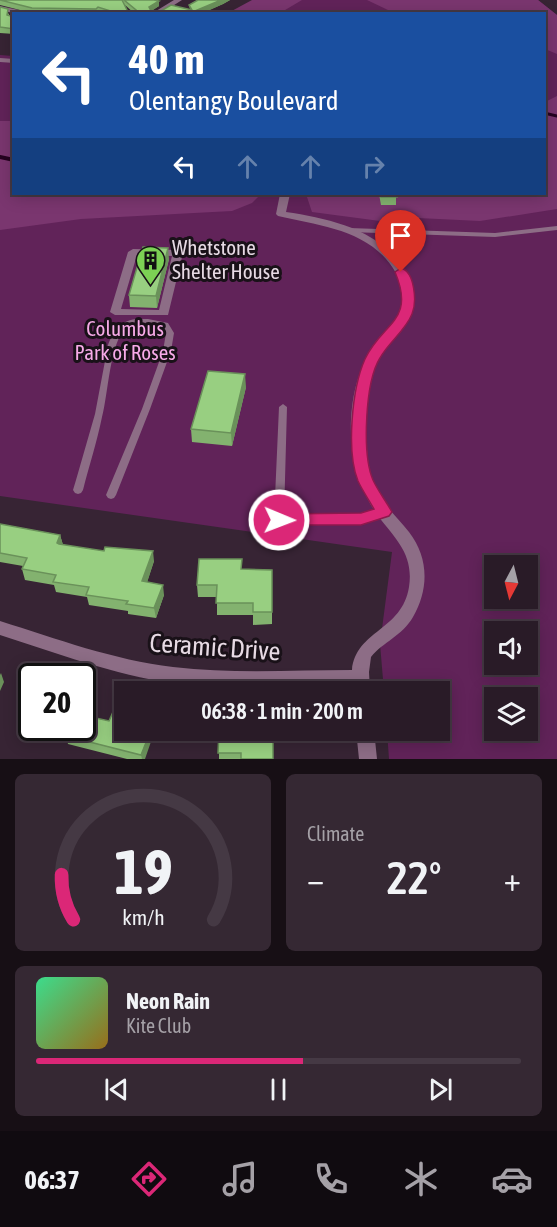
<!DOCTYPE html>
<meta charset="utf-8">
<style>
body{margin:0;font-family:"Asap Condensed",sans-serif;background:#352833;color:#f1f3f6;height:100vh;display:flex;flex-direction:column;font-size:22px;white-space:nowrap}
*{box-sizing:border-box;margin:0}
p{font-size:20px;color:#a5a1a7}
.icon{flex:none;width:33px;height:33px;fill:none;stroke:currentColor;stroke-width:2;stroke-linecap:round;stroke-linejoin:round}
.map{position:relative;height:759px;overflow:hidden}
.panel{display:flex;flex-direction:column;gap:15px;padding:15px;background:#170f15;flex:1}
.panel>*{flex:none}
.banner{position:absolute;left:12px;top:12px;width:534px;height:183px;border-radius:0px;box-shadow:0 3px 15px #0003,0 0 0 2px #453944;background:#1a4fa0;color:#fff;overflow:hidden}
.needle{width:39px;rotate:187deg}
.buttons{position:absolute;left:484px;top:555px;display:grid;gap:12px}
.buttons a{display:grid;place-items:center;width:54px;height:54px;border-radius:0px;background:#291b27;box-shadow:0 3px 15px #0003,0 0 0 2px #453944;font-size:30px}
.speed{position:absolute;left:18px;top:663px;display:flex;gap:12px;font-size:30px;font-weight:700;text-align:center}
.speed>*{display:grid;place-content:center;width:78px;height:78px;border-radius:50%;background:#291b27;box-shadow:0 3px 15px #0003,0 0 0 2px #453944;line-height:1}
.speed .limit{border:3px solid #111;border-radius:9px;background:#fff;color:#111}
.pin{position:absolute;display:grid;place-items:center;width:51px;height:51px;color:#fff;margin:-62px -26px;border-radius:50% 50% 50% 0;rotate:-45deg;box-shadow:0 0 6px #0007}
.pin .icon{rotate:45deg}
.me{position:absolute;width:66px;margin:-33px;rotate:91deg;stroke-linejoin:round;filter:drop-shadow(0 0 4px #0008)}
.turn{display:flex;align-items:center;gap:21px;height:126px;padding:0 18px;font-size:27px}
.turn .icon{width:78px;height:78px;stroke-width:2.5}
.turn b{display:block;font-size:42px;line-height:51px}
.lanes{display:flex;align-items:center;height:57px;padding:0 18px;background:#0003;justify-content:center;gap:30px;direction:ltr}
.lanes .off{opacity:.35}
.big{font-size:45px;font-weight:600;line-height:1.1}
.panel .card{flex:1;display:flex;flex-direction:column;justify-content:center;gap:9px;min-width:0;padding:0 21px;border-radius:9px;background:#352833}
.panel .dial{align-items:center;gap:0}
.dial svg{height:156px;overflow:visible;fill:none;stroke:#453944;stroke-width:7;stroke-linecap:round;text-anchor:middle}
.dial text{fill:#f1f3f6;stroke:none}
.song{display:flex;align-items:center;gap:18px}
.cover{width:72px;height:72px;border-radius:9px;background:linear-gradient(135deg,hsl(150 70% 55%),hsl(40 70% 35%))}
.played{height:6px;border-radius:3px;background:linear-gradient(90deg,#db2777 55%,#453944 55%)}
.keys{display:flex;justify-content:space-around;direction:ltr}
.heat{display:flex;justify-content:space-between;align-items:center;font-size:33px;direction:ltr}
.panel .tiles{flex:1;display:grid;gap:15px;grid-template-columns:1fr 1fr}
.card:last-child{grid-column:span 2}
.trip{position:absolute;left:114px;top:681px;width:336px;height:60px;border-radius:0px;background:#291b27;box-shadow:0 3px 15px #0003,0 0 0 2px #453944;font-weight:600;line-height:60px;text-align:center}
.dock{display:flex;height:96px;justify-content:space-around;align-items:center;background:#100b10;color:#a5a1a7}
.dock .icon{width:42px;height:42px}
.dock .active{color:#db2777}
.dock b{font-size:27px;color:#f1f3f6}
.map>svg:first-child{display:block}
.green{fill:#612359;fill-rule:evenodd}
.forest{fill:#7a366f}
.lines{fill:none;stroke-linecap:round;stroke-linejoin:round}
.stream-far1{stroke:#250320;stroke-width:3}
.stream{stroke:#250320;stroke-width:4}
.lane{fill:#8d6d86;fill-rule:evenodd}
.street{fill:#8d6d86;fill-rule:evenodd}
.wall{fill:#83b26f}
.shaded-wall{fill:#6a915a}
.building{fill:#98cf81;stroke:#6a915a;stroke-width:1.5}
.route{fill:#db2777;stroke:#8e194d;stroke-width:1.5}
.labels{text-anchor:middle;stroke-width:6;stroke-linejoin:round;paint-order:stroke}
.poi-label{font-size:21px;fill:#e7dae4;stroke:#191118;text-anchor:start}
.park-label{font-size:21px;fill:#f7aae8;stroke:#191118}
.near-street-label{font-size:26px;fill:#e7dae4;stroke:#191118}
</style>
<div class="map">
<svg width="557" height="759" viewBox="0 0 557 759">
<rect width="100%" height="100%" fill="#372434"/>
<!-- green -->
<path class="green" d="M262,0H538L557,15V759H389L387,731L440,730V692L384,691L380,644L392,552L0,496V55L13,56L14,194H544V14L259,13ZM495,566H528V598H495ZM495,632H528V664H495ZM495,698H528V730H495Z"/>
<!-- forest -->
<path class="forest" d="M252,0H302L280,13H228Z
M367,0H538L557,15V54L545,49L544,14L401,13L388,10Z
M557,96V209L480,221L418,218V226L312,212L306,194H544L545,102Z
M0,121H13L14,194H261L252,203L232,211L81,219L0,230Z"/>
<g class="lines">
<!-- stream-far1 -->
<path class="stream-far1" d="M544,113L557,116"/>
<!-- stream -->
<path class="stream" d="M0,157L14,160"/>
<!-- lane -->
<path class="lane" d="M557,226V230L495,237L349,232L346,230L349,228L495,233Z
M136,319H148L168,323L174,333L171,351L150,409L116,495L114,498L111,499L108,498L106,495L142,409L163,351L166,333L162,327C151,324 136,320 126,328C110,341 108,396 102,417C97,442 89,466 83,490L81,493L78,494L75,493L73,490L76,480L95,414L108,345C114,330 118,322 136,319Z
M283,404L287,407L284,516L361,515L384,508L387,509L389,512L387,515L361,523L279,524L276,523L274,520L279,407Z"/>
<!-- street -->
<path class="street" d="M174,0H182L160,14H151Z
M0,6L28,12L31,14H17L0,10Z
M0,58L14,59V63L0,62Z
M280,194H290L286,212C333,219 386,231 409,278C429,320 391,330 377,360C368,379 365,402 365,422C364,447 367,471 378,493C386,508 399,519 409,532C429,558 429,589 413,617C402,636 383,642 371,657L369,672L370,692H354L353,686C293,685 233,690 173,683C114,675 57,653 0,635V621C57,639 114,660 173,667C232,674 293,670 352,670C356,630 402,631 409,587C414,555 396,539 378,516C367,500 358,481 354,462C347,428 351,377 373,348C382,337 396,327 401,313C405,300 402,285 396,273C372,230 321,226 278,216L276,214Z
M133,249L178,250L183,253L168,315H115L110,312L128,252ZM137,255L172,256L159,310L121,309Z
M356,730H374L377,759H359Z"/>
</g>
<!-- wall -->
<path class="wall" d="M0,0H155L159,6L151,11L190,9L189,5L198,0H230L223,4L202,13L203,14H135L125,5L129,14H104L98,12L97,14L32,13L0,5Z
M0,7L9,14V16L14,17V34L0,33Z
M379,194H396V205H381Z
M169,259L157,308L130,307L129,295Z
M246,387L232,446L192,442L191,429Z
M0,524L60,535L63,545L154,561L147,582L164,595L156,618L128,614V611L89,605L87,597L56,592L54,585L25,580L22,569L23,566L0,562Z
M242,569L272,570V624L253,625V615H217V597H198L197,585Z
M109,721L145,759H127L68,744L66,736Z
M219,730L273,759H219Z"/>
<!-- shaded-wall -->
<path class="shaded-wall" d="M221,0H230L223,4L201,14L195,11Z
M159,1V6L150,12L149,7Z
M168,248L169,259L157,308L156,296Z
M245,374L246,387L232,446L231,433Z
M60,535L63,545L60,553L57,543Z
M153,551L154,561L144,592L142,581Z
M163,585L164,595L156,618L154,608Z
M1,673L4,682L0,691V675Z
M151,730H155L145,759H142L141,755Z"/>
<!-- building -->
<path class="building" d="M0,0H122L129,14H120L98,7L96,9L32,8Z
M124,0H154L159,1L149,7L151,11H161L171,5L192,10L189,5L198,0H221L195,11L203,14H141Z
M0,7L8,9L7,15L14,17V29L0,27Z
M381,194H396L397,197H381Z
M143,247L168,248L156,296L129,295Z
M208,371L245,374L231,433L191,429Z
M0,524L60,535L57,543L59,544L104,551L105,547L153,551L142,581L163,585L154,608L126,604L128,601L86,595L89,587L53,582L56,575L22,569L27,558L0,553Z
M199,559H242L241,569L272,570V612H253V603H216L217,585H197Z
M113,712L124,715V730H151L141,755L66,736L69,728H82V715L109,721Z
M219,730H273V759H241V753H218Z"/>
<!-- route -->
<path class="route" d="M401,268C415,272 417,302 412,314C406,330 388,343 380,358C365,382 362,454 373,480C378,491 386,501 392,512L389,516L361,525H274L271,520L274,516L279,514L361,513L374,509C369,500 362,490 358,481C346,451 352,388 365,359C382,322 416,322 395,272Z"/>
<!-- icons -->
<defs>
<symbol id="building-pin" viewBox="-11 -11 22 30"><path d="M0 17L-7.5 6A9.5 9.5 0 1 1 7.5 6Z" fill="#7cd154" stroke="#191118"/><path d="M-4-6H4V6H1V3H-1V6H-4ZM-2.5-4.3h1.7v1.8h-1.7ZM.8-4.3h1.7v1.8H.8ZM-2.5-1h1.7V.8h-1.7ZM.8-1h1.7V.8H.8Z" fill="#111"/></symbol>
</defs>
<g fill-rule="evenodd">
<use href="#building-pin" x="134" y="244" width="33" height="45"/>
</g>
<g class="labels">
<!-- poi labels -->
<g class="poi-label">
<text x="172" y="255">Whetstone<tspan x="172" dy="24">Shelter House</tspan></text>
</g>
<!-- park labels -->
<g class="park-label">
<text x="125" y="336">Columbus<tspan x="125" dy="24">Park of Roses</tspan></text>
</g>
<!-- near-street labels -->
<g class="near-street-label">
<text transform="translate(215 647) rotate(4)" y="9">Ceramic Drive</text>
</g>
</g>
</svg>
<div class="buttons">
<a><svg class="needle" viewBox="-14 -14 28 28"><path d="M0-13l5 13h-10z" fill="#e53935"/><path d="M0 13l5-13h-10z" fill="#a5a1a7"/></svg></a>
<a><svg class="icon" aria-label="sound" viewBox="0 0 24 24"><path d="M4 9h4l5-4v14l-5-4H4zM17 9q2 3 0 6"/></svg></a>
<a><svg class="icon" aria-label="layers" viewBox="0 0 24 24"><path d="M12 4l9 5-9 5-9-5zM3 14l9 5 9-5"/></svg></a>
</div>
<div class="speed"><div class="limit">20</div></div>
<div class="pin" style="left:401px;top:272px;background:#d93025"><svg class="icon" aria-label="arrive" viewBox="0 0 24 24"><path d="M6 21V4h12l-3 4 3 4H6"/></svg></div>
<svg class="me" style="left:279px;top:520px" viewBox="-20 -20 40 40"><circle r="17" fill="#db2777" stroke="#fff" stroke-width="3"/><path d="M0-11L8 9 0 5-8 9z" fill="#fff"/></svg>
<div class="trip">06:38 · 1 min · 200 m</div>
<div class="banner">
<div class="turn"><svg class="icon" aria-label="left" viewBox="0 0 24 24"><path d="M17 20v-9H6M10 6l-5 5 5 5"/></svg><div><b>40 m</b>Olentangy Boulevard</div></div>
<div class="lanes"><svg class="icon" aria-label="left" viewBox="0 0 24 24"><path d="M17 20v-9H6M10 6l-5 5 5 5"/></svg><svg class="icon off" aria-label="ahead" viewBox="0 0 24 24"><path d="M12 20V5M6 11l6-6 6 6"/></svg><svg class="icon off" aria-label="ahead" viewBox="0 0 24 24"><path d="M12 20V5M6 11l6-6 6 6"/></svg><svg class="icon off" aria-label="right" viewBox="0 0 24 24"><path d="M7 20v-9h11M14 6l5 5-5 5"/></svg></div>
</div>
</div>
<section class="panel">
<div class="tiles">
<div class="card dial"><svg viewBox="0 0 100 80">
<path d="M14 69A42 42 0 1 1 86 69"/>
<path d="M14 69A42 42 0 0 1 8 46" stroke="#db2777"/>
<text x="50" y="56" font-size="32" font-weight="700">19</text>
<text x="50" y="72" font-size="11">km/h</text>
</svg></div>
<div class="card"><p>Climate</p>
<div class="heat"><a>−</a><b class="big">22°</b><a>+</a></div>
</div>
<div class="card">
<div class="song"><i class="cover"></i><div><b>Neon Rain</b><p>Kite Club</p></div></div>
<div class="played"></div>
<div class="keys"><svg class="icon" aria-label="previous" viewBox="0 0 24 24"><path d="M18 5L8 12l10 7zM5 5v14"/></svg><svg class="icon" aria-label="pause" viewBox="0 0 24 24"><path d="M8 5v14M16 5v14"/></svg><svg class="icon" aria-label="next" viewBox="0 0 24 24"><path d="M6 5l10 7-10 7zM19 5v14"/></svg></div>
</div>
</div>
</section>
<nav class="dock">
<b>06:37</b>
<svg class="icon active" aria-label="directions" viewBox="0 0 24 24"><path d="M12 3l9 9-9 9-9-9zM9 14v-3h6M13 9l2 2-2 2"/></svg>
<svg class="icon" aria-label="music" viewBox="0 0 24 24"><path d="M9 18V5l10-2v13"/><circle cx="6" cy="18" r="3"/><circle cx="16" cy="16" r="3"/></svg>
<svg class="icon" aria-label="phone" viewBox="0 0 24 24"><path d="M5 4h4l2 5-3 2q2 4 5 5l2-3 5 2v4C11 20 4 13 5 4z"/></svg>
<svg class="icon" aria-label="climate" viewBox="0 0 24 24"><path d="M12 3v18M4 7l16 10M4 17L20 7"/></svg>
<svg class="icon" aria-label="car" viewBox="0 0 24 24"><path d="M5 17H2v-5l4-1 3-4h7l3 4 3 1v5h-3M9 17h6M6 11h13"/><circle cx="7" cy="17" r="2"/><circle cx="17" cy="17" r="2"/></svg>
</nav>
